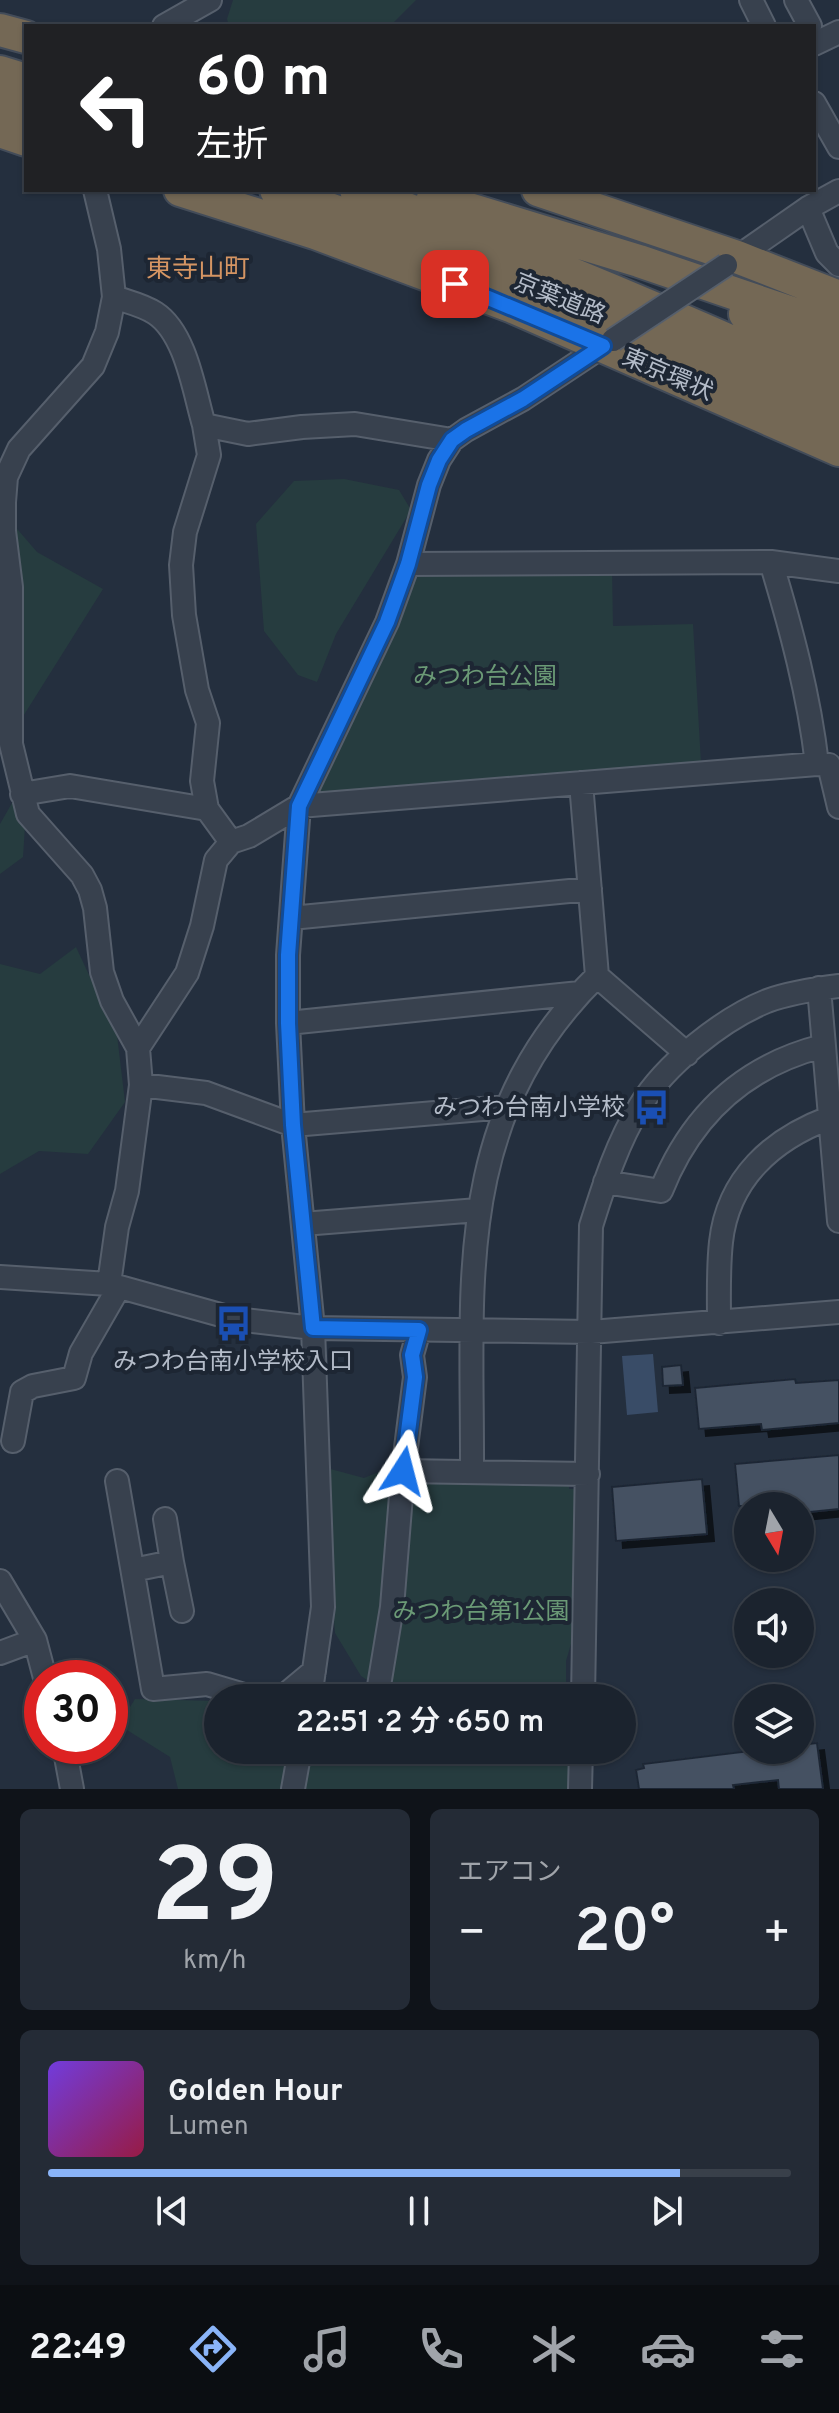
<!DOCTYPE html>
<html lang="ja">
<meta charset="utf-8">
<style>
body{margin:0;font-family:Overpass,"Noto Sans JP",sans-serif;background:#242b36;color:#f1f3f6;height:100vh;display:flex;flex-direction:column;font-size:30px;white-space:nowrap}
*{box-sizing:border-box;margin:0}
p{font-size:26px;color:#a0a4aa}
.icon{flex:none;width:44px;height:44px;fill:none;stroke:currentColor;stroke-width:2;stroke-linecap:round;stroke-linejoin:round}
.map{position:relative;height:1789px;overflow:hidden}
.sheet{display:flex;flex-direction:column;gap:20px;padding:20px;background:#0f1319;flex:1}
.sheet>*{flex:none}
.hud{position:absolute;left:24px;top:24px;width:792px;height:168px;border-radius:0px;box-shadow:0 2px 6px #0004,0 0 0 2px #39404a;background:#202124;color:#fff;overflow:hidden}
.needle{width:52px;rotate:170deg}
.tools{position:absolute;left:734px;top:1492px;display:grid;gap:16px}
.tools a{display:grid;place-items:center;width:80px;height:80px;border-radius:50%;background:#1b232e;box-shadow:0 2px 6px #0004,0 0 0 2px #39404a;font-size:40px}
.speed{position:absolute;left:24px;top:1660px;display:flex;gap:16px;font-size:40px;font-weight:700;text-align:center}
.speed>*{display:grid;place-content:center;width:104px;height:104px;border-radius:50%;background:#1b232e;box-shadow:0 2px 6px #0004,0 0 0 2px #39404a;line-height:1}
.speed .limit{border:12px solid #d22;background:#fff;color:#111}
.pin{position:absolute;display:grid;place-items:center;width:68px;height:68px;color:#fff;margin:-34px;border-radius:16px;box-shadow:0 4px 12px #0006}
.me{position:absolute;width:88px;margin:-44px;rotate:9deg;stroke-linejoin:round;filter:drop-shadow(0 0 6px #0008)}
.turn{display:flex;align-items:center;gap:28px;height:168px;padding:0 40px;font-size:36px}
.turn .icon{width:104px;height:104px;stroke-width:2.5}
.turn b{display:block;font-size:56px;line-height:68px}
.big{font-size:60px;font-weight:600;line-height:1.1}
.sheet .tile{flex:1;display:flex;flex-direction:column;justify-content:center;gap:12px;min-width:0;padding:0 28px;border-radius:12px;background:#242b36}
.sheet .dial{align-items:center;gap:0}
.dial b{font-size:104px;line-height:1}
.song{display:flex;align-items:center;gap:24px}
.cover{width:96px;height:96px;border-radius:12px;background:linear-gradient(135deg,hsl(260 70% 55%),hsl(340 70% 35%))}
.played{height:8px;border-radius:4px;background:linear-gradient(90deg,#8ab4f8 85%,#39404a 85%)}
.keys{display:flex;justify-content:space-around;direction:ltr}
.heat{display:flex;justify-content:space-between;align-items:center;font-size:44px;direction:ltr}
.sheet .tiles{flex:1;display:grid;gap:20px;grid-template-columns:1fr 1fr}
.tile:last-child{grid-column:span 2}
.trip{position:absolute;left:204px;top:1684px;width:432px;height:80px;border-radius:40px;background:#1b232e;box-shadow:0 2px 6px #0004,0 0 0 2px #39404a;font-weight:600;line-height:80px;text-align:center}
.tabs{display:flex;height:128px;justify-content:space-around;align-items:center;background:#0b0e12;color:#a0a4aa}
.tabs .icon{width:56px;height:56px}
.tabs .selected{color:#8ab4f8}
.tabs b{font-size:36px;color:#f1f3f6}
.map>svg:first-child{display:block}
.green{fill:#263c3f}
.water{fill:#394c67}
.building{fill:#455162;stroke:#1f2835;stroke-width:2;filter:url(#shadow)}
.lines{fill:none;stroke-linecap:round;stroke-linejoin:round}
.minor-casing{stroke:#565f6c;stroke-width:26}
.highway-casing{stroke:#434c59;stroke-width:36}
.minor{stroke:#38414e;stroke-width:22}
.highway{stroke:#746855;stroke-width:32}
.minor-bridge-casing{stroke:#565f6c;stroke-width:26;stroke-linecap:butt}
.minor-bridge{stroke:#38414e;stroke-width:22}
.route-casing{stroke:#114b97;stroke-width:20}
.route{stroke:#1a73e8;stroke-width:14}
.labels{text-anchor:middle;stroke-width:8;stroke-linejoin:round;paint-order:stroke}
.street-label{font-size:24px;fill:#b4bcc9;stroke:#1d2633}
.park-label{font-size:24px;fill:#6b9a76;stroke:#1d2633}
.poi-label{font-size:24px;fill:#b4bcc9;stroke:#1d2633;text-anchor:end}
.neighbourhood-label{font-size:26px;fill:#d59563;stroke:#1d2633}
</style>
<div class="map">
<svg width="839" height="1789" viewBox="0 0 839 1789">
<defs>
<filter id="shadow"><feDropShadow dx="7" dy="7" stdDeviation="0" flood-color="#0009"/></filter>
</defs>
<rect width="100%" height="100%" fill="#242f3e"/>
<!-- green -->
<path class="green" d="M233,0H416L390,26H229L227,19Z
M344,479L399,490L411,510L336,634L317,682L298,675L264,631L256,524L294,481Z
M0,509L37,552L103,589L12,734L0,741Z
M415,569H612L613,626L693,624L701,763L310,800Z
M16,796L25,826L23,857L0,874V824Z
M76,947L117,1035L125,1102L88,1154L39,1151L0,1174V964L40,974Z
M396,1465L406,1474L569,1477V1489H578L573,1637L566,1661V1698H380L381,1689L361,1676L335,1633L323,1467L364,1478Z
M135,1699L218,1701V1750H574L572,1789H178L170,1757L119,1725Z"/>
<!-- water -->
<path class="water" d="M653,1354L658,1412L627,1415L622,1356Z"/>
<!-- building -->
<path class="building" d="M681,1365L683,1385L663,1386L662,1367Z
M795,1379L796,1383L839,1380V1423L762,1430L761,1424L699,1429L695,1388Z
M839,1455V1509L800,1513V1506H739L735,1464Z
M702,1479L707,1534L616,1541L612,1487Z
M817,1743L823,1789H779L778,1780L733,1785L734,1789H639L636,1770L644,1768L643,1764L758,1750H800V1745Z"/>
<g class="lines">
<defs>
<path id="minor" d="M751,0L764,26
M796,0L810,26
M164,26L210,0
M814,44L839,32
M814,103L839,147
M95,190L109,249L114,297L107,332L93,366L19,449L6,477L4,502V531L11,587V744L28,814L82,875L90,890L95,908L102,972L112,1001L138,1048L141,1085L127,1191L117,1227L109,1284
M808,208L827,253L839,265
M729,263L808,208L839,191
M114,297C128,302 143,305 155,313C186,333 194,391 204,425L248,434L302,427L355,424L452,440
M204,425L209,455L185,532L181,565L184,615L197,690L208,723L202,781L207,809L231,842
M771,562C791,628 809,695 817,764
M408,564L771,562L839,571
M581,783L597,976L687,1054
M22,794L70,786L207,809
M291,918L590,889
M819,988L839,1221
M288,1023L580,993
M138,1048L187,973L202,926L216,860L231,842L249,836L299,806L817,764L829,765L839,807
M141,1085L206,1093L293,1125L506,1107
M605,1182L661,1191C691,1115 744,1066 823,1046
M303,1224L478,1210
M0,1277L109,1284L235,1319L313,1328L591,1332L839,1312
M719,1323C719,1296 718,1269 721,1242C728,1178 773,1139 829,1118
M13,1441L22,1392L33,1386L74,1378L81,1353L119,1287
M403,1471L588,1474
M472,1472C473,1286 451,1119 597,976
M117,1481L153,1689L207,1684L254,1698
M172,1562L182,1611
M133,1570L172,1562L165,1519
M0,1581L35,1640
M0,1653L35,1640L45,1678
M274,1698L284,1696L314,1671
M310,1698L323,1607L313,1328L293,1125L288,1023V955L299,806L387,622L408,564L429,485L439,460L452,440L466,430L523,399L609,342
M377,1698L392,1607L403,1471L415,1377L412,1355L419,1330
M583,1698L591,1226C604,1185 617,1143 640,1106C665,1065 722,1019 767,1001C789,993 815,989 839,986
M64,1746L72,1789
M293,1789L300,1750
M580,1789L581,1750"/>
<path id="highway" d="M0,30L26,37
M0,72L26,80
M0,99L26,107
M0,131L26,140
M180,190L315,233L513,307L839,450
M276,190C468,257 655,334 839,419
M356,190C520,250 680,317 839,390
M538,190L737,257L839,297
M433,198L639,261L839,329
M745,314L839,357"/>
</defs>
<!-- minor casing -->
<use href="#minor" class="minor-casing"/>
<!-- highway casing -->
<use href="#highway" class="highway-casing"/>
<!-- minor -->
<use href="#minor" class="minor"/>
<!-- highway -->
<use href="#highway" class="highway"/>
<defs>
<path id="minor-bridge" d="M613,340L726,265"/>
</defs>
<!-- minor-bridge casing -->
<use href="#minor-bridge" class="minor-bridge-casing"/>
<!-- minor-bridge -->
<use href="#minor-bridge" class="minor-bridge"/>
</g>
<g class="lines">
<defs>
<path id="route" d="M403,1471L415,1377L412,1355L419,1330L313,1328L293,1125L288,1023V955L299,806L387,622L408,564L429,485L439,460L452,440L466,430L523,399L603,346L455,284"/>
</defs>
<!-- route casing -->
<use href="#route" class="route-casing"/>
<!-- route -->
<use href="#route" class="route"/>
</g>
<!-- icons -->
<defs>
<symbol id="bus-bare" viewBox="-9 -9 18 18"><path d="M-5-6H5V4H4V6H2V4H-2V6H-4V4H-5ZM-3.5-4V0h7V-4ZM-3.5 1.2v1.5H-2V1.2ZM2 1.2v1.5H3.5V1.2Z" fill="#1a4fb4" stroke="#1d2633" stroke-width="2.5" paint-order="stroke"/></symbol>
</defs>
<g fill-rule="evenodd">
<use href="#bus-bare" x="626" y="1082" width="51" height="51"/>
<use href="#bus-bare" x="208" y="1298" width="51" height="51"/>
</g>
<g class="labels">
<!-- street labels -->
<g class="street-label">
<text transform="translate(560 298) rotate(22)" y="8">京葉道路</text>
<text transform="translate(668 374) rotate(23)" y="8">東京環状</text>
</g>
<!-- park labels -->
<g class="park-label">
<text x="485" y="684">みつわ台公園</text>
<text x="481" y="1619">みつわ台第1公園</text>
</g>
<!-- poi labels -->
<g class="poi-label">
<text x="625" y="1115">みつわ台南小学校</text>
<text x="233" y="1369" text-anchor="middle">みつわ台南小学校入口</text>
</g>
<!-- neighbourhood labels -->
<g class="neighbourhood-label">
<text x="198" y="277">東寺山町</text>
</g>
</g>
</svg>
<div class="tools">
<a><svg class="needle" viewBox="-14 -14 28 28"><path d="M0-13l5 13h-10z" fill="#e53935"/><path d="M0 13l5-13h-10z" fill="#a0a4aa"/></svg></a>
<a><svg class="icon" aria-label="sound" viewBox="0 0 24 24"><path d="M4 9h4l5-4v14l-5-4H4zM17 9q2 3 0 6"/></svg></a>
<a><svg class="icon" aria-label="layers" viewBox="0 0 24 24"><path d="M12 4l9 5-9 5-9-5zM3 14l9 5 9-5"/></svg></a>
</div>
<div class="speed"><div class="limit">30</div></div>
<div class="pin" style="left:455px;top:284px;background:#d93025"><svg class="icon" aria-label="arrive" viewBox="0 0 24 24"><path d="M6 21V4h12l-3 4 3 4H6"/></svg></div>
<svg class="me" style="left:403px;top:1471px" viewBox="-20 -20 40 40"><path d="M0-17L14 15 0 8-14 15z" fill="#1a73e8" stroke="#fff" stroke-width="4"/></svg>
<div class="trip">22:51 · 2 分 · 650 m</div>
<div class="hud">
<div class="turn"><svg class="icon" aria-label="left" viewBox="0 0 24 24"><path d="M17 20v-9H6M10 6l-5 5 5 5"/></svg><div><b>60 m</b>左折</div></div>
</div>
</div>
<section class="sheet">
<div class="tiles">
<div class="tile dial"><b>29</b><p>km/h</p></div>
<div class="tile"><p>エアコン</p>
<div class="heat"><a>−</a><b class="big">20°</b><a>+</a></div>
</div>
<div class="tile">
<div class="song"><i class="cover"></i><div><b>Golden Hour</b><p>Lumen</p></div></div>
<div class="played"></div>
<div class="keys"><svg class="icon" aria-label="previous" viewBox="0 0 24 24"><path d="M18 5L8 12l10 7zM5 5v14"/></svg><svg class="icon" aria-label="pause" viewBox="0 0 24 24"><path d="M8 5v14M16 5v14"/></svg><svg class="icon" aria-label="next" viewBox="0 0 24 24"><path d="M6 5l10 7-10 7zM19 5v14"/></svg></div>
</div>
</div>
</section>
<nav class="tabs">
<b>22:49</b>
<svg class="icon selected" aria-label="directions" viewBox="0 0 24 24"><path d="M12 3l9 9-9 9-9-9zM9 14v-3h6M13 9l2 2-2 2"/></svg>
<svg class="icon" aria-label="music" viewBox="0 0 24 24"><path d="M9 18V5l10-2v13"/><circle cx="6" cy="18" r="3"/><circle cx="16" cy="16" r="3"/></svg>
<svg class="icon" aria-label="phone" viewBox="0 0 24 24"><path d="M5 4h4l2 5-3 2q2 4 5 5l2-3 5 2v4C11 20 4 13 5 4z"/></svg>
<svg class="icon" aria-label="climate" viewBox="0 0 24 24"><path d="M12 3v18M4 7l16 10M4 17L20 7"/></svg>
<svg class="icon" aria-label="car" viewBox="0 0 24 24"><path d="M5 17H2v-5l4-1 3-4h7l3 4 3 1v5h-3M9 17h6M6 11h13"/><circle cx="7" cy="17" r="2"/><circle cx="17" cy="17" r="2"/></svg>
<svg class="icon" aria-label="filters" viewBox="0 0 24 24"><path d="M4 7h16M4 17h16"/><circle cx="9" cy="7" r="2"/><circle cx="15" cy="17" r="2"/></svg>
</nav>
